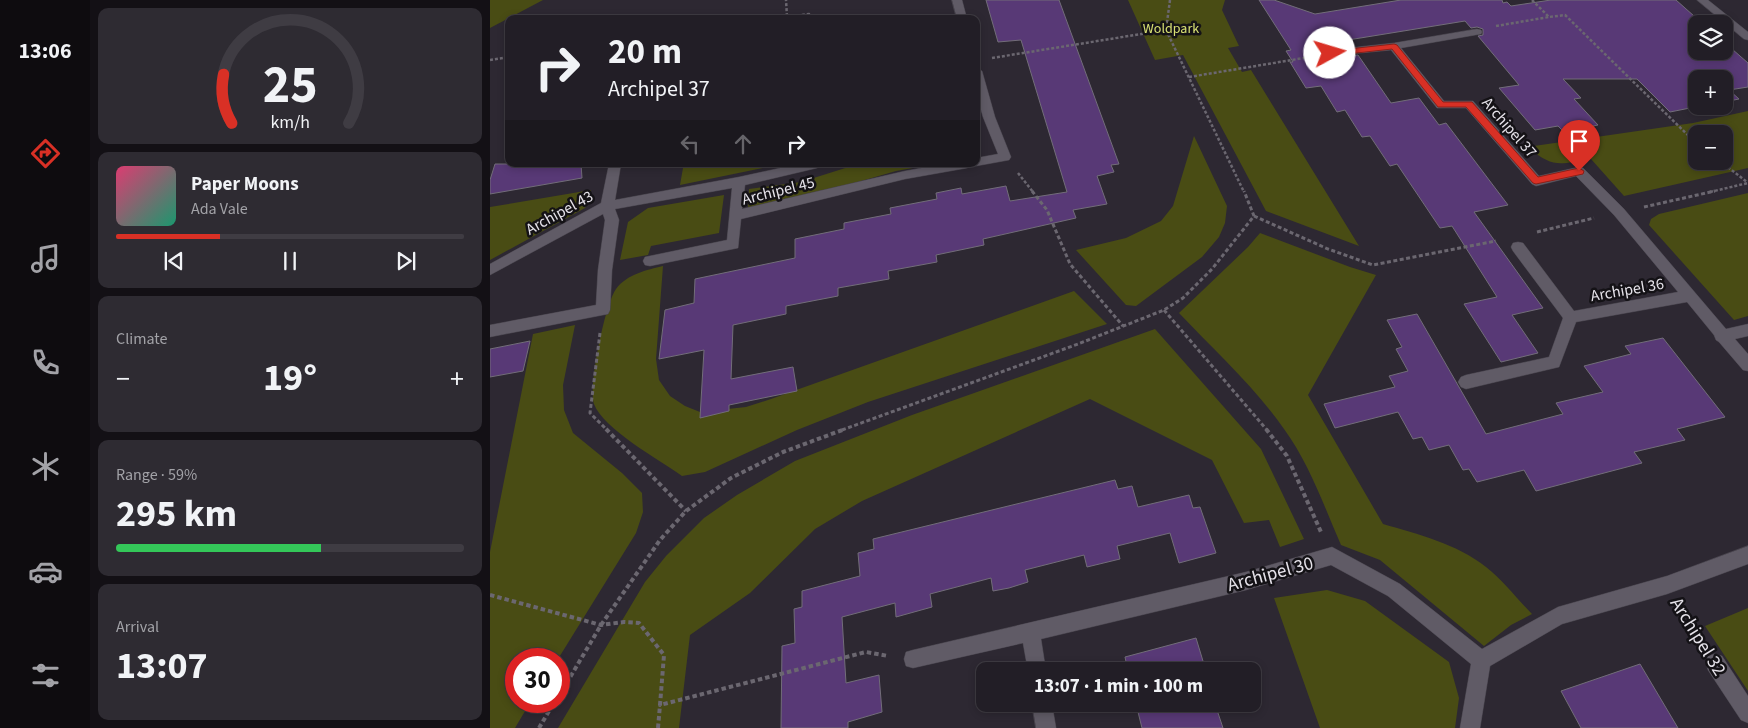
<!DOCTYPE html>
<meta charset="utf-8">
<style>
body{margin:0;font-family:"Source Sans 3",sans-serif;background:#2e2b32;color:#f1f3f6;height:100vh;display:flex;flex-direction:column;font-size:19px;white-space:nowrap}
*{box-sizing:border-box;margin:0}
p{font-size:16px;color:#a2a2a7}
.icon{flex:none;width:28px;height:28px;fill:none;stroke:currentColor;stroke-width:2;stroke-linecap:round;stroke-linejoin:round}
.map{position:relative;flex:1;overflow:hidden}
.side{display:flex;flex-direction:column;gap:8px;padding:8px;background:#131015;width:400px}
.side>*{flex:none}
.guide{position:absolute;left:15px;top:15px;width:475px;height:152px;border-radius:10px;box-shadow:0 2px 8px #0003,0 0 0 1px #3f3c43;background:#221e26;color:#f1f3f6;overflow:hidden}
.fabs{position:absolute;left:1198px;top:15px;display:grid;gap:10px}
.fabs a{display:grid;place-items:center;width:45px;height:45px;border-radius:10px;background:#221e26;box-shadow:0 2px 8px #0003,0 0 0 1px #3f3c43;font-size:25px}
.speed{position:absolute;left:15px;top:648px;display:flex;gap:10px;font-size:25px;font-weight:700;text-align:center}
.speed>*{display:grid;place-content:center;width:65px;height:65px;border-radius:50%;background:#221e26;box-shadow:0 2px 8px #0003,0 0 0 1px #3f3c43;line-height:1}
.speed .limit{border:8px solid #d22;background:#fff;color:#111}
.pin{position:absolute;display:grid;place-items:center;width:42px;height:42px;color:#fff;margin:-51px -21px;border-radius:50% 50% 50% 0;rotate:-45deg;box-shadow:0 0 5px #0007}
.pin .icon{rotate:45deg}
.me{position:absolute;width:55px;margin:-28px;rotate:84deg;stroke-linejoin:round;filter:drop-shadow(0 0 4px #0008)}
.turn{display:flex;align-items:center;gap:18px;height:105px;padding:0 20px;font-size:22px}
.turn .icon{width:65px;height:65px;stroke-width:2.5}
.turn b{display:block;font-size:35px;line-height:42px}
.lanes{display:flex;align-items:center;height:48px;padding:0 20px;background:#0003;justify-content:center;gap:25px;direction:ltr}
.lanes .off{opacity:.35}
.big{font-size:38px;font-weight:700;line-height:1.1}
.side .card{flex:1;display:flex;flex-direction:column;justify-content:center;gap:8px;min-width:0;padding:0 18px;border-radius:10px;background:#2e2b32}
.side .dial{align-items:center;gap:0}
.dial svg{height:130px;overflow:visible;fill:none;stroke:#3f3c43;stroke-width:7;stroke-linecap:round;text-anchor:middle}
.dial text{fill:#f1f3f6;stroke:none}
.song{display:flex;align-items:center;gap:15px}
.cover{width:60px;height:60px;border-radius:8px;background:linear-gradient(135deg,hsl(340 70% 55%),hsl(160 70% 35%))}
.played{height:5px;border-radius:2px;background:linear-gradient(90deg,#d93025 30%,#3f3c43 30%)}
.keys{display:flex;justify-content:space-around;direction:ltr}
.heat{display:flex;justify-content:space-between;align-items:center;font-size:28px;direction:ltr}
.charge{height:8px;border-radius:4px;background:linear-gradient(90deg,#34c759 59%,#3f3c43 0)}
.trip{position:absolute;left:486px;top:662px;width:285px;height:50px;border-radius:10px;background:#221e26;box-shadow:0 2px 8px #0003,0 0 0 1px #3f3c43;font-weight:700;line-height:50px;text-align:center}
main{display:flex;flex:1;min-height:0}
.tab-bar{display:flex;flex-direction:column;width:90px;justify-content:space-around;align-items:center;background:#0e0c0f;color:#a2a2a7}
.tab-bar .icon{width:35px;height:35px}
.tab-bar .selected{color:#d93025}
.tab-bar b{font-size:22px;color:#f1f3f6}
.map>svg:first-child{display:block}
.green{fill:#494c14;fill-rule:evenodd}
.building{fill:#583976;stroke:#726d79}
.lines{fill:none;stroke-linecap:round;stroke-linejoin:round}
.minor-casing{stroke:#47434c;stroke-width:1}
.path-far2{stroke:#6b6770;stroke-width:2.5;stroke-dasharray:3 2;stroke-linecap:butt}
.path-far1{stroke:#6b6770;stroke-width:3;stroke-dasharray:4 2.5;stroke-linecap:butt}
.path{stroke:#6b6770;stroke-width:4;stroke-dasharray:4.5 3;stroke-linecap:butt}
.minor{fill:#605b66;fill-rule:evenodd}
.route{fill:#d93025;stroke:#8d1f18}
.labels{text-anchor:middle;stroke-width:5;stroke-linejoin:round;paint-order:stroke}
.far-park-label{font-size:14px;fill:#d8e074;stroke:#141216}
.street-label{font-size:16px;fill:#e5e2e9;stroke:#141216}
.near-street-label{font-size:19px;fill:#e5e2e9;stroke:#141216}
</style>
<main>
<nav class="tab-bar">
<b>13:06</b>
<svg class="icon selected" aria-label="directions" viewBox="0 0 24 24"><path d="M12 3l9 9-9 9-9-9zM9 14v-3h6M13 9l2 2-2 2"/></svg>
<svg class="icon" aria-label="music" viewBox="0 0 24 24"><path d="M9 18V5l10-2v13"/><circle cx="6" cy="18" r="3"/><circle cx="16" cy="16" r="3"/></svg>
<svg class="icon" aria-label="phone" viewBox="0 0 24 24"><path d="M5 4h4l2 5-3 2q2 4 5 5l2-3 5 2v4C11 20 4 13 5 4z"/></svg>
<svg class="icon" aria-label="climate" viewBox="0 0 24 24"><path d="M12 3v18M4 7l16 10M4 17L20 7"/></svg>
<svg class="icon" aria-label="car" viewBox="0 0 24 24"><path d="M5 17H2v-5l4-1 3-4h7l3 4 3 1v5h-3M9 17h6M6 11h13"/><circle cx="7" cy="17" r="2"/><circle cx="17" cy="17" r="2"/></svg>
<svg class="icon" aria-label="filters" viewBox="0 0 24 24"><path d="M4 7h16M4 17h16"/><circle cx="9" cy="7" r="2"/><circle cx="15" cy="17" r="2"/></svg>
</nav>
<section class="side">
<div class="card dial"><svg viewBox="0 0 100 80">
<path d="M14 69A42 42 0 1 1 86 69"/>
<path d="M14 69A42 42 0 0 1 9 39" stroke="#d93025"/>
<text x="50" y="56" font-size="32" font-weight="700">25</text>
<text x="50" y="72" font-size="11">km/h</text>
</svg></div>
<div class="card">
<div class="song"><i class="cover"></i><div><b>Paper Moons</b><p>Ada Vale</p></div></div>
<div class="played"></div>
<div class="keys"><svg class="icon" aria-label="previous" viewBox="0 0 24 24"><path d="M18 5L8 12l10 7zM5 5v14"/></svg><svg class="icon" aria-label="pause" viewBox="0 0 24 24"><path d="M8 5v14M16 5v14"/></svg><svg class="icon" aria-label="next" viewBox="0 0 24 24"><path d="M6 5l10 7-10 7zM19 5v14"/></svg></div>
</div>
<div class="card"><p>Climate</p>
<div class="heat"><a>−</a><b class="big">19°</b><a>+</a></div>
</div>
<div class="card"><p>Range · 59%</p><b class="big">295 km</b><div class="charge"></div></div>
<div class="card"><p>Arrival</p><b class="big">13:07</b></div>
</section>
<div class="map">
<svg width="1258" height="728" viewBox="0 0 1258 728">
<rect width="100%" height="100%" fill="#2d2832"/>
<!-- green -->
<path class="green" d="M0,0H53L0,28Z
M638,0H735L732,10L749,46L738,48L752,72L761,70L869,246L776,211L693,55L665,60Z
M1258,111V168L1134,196L1101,159C1068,164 1065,169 1037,147L1203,123ZM1206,134H1234V161H1206Z
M704,136L737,206L735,223L729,237L712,257L646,306L636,305L586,250L636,238L671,221L683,206Z
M212,164H292L190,185L193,168Z
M368,164H445L406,171L295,203L258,208L259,189L311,182Z
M101,190L99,202L95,208L0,260V207Z
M1258,193V316L1244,320L1159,225L1161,219L1169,214Z
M234,195L229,233L161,246L158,255L130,260L138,222L158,208Z
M770,233L860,267L886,275L818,395L893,524C928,534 967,544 996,567C1013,580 1027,599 1042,614L1021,625L994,646L890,560L851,545C834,506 819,463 794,429C764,386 724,350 689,313L758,247Z
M173,266L166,359L169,380L180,396L195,406L210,412L256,407L281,399L584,291L617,324L378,402L307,430L215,472L192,476C170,460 113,429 104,404C98,387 115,304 126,289C137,274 157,270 173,266Z
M85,325L73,385L74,410L83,433L132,473L152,493L153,512L146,533L68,659H26V701H41L25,728H0V552L43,334Z
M665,329L771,449L814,539L790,547L779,520L754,523L722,460L600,399L372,501L325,529L260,593L200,635L189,728H68L155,582L176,556L214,518L247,495L305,461L422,415Z
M837,590L875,601L959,662L969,698L965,728H830L784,598Z
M1258,608V691L1215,626Z"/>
<!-- building -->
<path class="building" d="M496,0H569L629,164L621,165L624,172L607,176L617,204L583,210L586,218L493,239L494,245L446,255L447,262L398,271L399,279L348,288V296L296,306V314L243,325L241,379L303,367L307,391L239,405V411L210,418L214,350L169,359L175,310L204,303L205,279L305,258V239L354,229V223L401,214L400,208L447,199L446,193L471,188L472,194L516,186L520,201L577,192L531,40L508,42Z
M769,0H784L825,14L911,0H1012L1013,3L1017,2L1021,6L1061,0H1186L1213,24H1206V51H1234V42L1258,63V87L1239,90L1249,99L1234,102V79H1206V106H1210L1180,112L1147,79H1073L1091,98L1084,99L1108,125L1074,132L1068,126L1045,130L1009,88L1029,85L988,36L993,35V29L987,27L981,28L975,21L858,40L861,46L840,48L834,51V55L840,58L868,55L901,103L929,98L949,125L956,123L1018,205L984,212L1053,308L1022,315L1048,353L1011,362L974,304L1007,297L962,226L950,228L907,164L900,166L880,136L872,137L855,110L847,112L831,86L816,88L800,62H803L796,51L801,50Z
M5,164H91L92,178L0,194V180Z
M927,314L996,434L1073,414L1066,403L1113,392L1094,366L1141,354L1135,346L1173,338L1235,417L1187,429L1195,440L1144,452L1152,463L1046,491L1034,470L987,482L979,469L973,470L959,445L939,450L932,437L923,439L908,412L845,428L834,404L905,387L899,376L918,371L906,349L912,347L897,320Z
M40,341L33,371L0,377V349Z
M625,480L628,489L642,486L648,507L699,495L703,508L710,507L726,553L689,563L680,533L627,546L630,559L597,567L594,555L535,570L538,582L519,588L503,591L501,578L440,594L442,607L406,617L405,603L352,617L356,683L389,675L392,712L358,722V728H291L292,646L305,643L304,609L312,607V591L370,576L368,553L384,549L383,539Z
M706,638L716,671H638L635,657Z
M1150,664L1188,728H1091L1071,691Z
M646,704H725L733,728H652Z"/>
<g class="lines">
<defs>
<path id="minor" d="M462,0H472L477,19H467Z
M1207,0H1218L1258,32V40L1254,39Z
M987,29L991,30L992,32L991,34L911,48L954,101H983L1049,176L1089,167L1093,168L1134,209L1236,329L1258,324V336L1245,339L1258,354V371L1253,370L1229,342L1226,340L1224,335L1197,302L1086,322L1069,367L976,389L971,387L968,382L971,377L976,375L1059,357L1073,318L1023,251L1021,247L1023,243L1028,242L1033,243L1084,311L1188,292L1124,215L1086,176L1046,186L1042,184L976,108H947L901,50L840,56L835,53L840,50L904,43Z
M486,68L492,71L505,117L521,157L519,160L486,166L482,165L477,168L415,179L251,219L248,248L160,266L155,265L153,261L155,257L237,240L242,188L125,209L129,220L122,270L120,310L118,314L0,337V325L106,305L108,270L115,220L113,214L0,275V264L111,203L119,164H131L125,200L249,177L309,164H333L327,168L255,185L252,209L415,171L454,164H486V158L508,154L493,117L486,92Z
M1258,546V564L1177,594L1072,624L1000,666L990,728H970L981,664L898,596L841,565L756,590L551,639L556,671H538L533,643L423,668L416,666L414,659L416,652L423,650L756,572L842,547L910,584L992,649L1068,607L1177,576Z
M1225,654L1232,656L1258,696V723L1251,720L1218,670L1216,663L1218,656Z
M542,704H562L566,728H546Z"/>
</defs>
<!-- minor casing -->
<use href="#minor" class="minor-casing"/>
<!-- path-far2 -->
<path class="path-far2" d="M680,0L676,30L754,192
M1042,0L1059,17L1075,15L1206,143
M297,17L319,14V19
M283,19L297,17L296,0
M1006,26L1059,17
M502,58L676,30
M0,60L19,57
M699,77L820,57
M1230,161L1257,182
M528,173L543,192
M1220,192L1258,183"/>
<!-- path-far1 -->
<path class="path-far1" d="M542,191L557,210L580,264L633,326
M1154,207L1225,191
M764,216L838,249L883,265L1006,241
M1047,232L1104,218
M674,310L777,430
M110,333L100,413L117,430
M352,430L588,344L674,310L693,298L722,269L764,216L754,191"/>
<!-- path -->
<path class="path" d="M116,429L196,511
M776,429L797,456L831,532
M0,595L111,625L134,622L149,623L174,655L170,705L376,652L398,656
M1191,607L1213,642
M69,696L111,625L170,540L196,511L241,478L293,452L355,429
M49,728L65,701
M168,728L170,705"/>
<!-- minor -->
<use href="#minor" class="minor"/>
</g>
<!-- route -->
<path class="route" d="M904,44L907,45L953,102H982L1048,177L1089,168L1094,171L1093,174L1046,184L1043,183L976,107H948L902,49L840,56L836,53L840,51Z"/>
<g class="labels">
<!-- far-park labels -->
<g class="far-park-label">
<text x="681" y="33">Woldpark</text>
</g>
<!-- street labels -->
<g class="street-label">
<text transform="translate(1020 127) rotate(49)" y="6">Archipel 37</text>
<text transform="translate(288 190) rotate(-14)" y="6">Archipel 45</text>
<text transform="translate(69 212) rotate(-29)" y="6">Archipel 43</text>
<text transform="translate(1137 289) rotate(-10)" y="6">Archipel 36</text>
</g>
<!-- near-street labels -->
<g class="near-street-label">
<text transform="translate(780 573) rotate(-15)" y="7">Archipel 30</text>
<text transform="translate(1209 636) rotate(58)" y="7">Archipel 32</text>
</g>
</g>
</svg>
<div class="fabs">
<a><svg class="icon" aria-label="layers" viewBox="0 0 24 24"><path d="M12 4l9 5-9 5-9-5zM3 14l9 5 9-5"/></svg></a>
<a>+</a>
<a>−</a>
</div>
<div class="speed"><div class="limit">30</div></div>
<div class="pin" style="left:1089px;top:171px;background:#d93025"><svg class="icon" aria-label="arrive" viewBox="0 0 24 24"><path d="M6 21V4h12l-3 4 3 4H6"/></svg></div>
<svg class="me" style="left:840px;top:53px" viewBox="-20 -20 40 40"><circle r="19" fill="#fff"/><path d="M0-13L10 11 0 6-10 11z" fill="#d93025"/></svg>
<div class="trip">13:07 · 1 min · 100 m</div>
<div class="guide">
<div class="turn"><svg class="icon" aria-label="right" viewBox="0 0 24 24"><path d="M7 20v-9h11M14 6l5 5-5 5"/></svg><div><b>20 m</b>Archipel 37</div></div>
<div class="lanes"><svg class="icon off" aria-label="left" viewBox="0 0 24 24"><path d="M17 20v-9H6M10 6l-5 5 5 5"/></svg><svg class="icon off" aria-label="ahead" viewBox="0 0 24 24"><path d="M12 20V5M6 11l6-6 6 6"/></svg><svg class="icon" aria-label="right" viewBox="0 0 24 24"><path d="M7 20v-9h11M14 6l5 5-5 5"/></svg></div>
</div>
</div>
</main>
